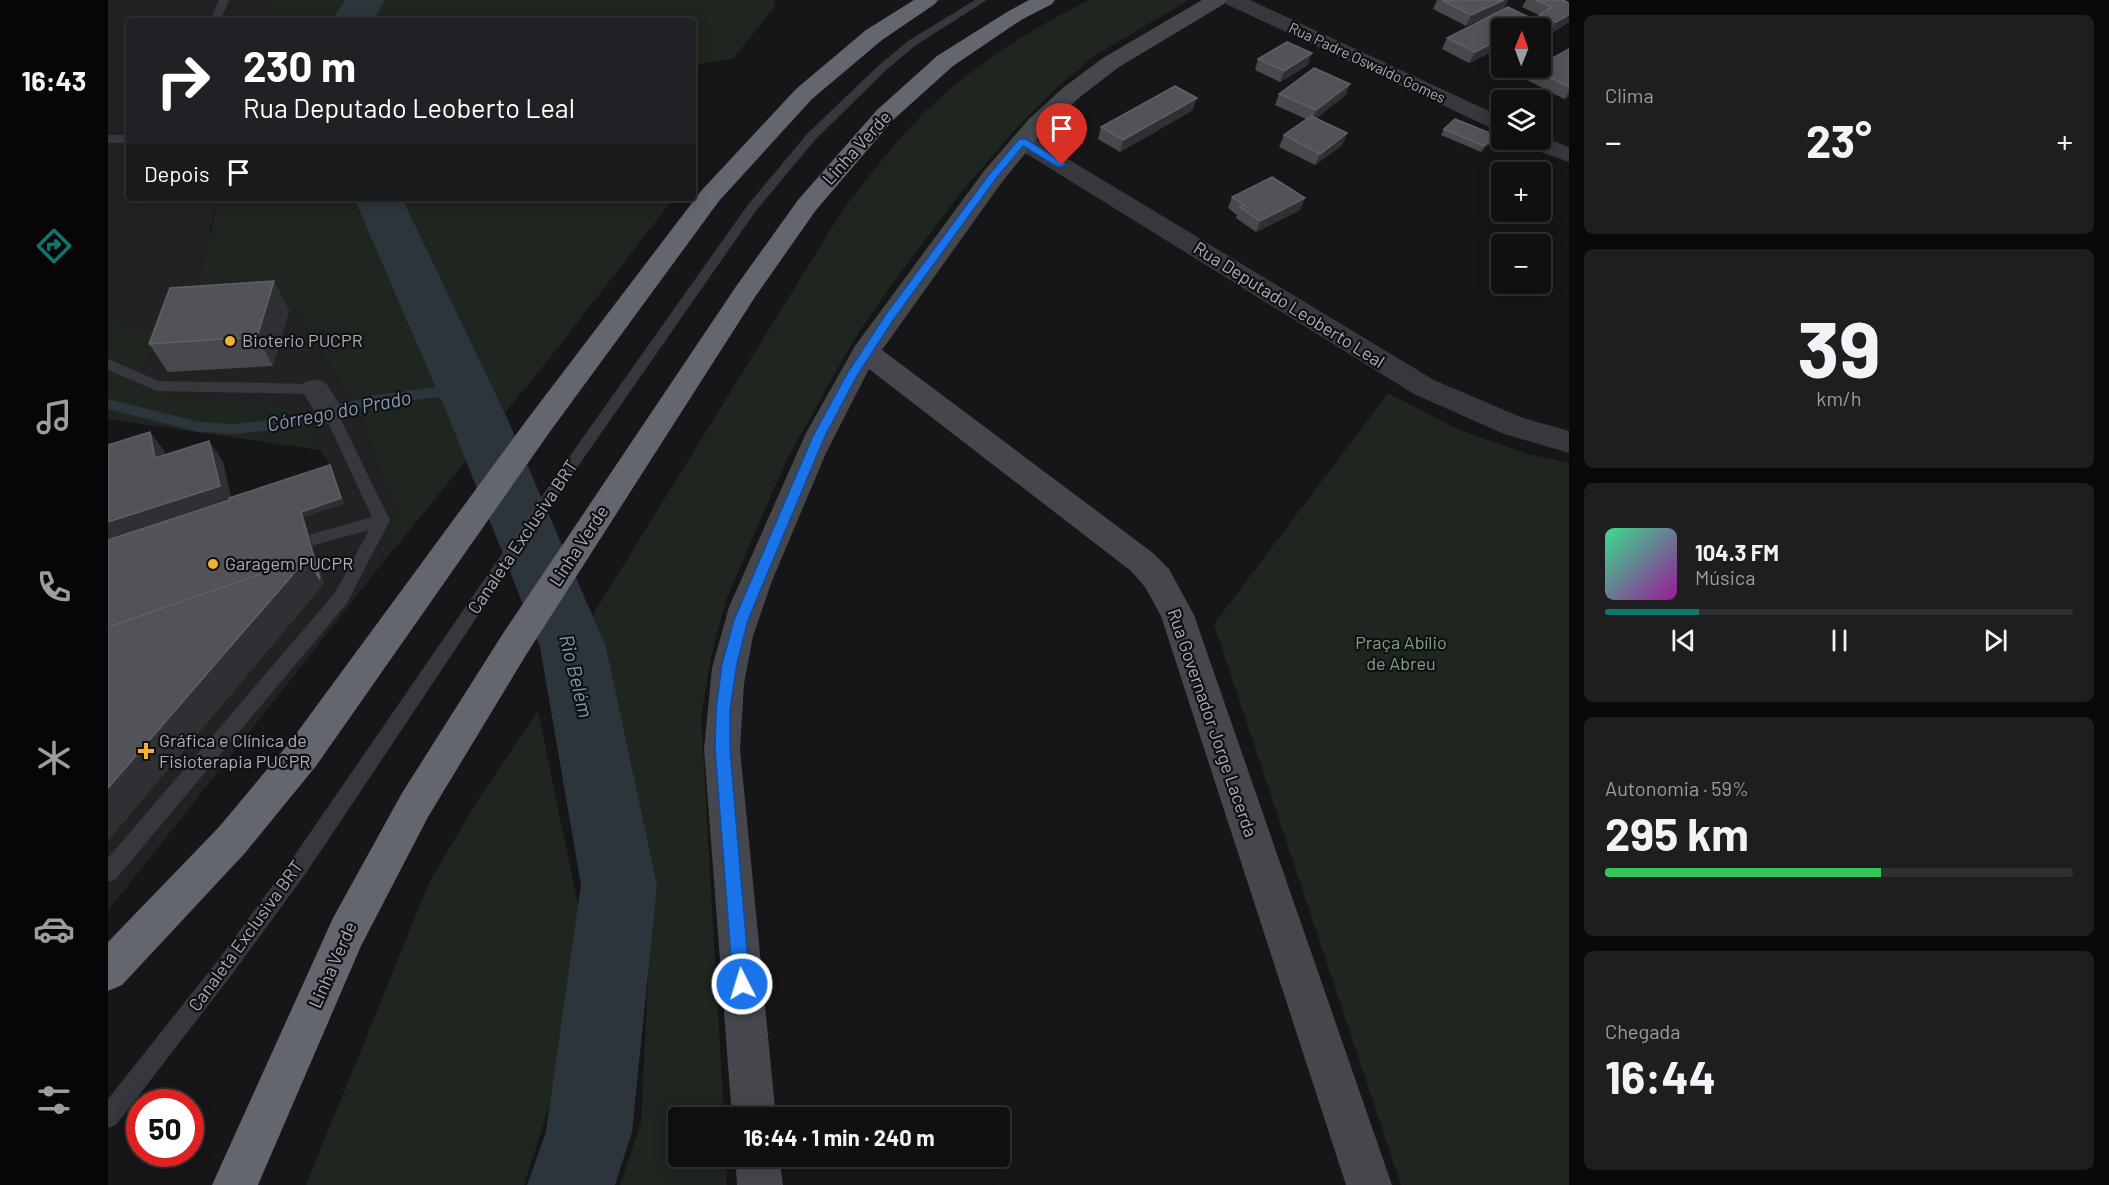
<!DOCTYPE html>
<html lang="pt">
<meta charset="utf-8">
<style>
body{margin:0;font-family:Barlow,sans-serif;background:#1e1e20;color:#f1f3f6;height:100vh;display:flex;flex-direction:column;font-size:22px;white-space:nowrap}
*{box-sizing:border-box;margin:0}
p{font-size:20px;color:#9c9d9f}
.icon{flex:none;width:33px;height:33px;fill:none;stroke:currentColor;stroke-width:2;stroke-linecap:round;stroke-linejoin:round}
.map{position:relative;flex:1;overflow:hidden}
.side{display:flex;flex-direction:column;gap:15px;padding:15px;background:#09090a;width:540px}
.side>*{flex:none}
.guide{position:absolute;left:18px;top:18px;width:570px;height:183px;border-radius:6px;box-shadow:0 3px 15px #0003,0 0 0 2px #303032;background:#202124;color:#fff;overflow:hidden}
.needle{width:39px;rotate:1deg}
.controls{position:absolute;left:1383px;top:18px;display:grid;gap:12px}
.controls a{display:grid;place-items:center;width:60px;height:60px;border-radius:6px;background:#101012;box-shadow:0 3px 15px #0003,0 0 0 2px #303032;font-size:30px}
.speed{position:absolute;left:18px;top:1089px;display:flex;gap:12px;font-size:30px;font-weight:700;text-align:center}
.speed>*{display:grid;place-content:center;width:78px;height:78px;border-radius:50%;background:#101012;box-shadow:0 3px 15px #0003,0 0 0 2px #303032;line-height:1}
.speed .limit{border:9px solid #d22;background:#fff;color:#111}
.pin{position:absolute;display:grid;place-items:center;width:51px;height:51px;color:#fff;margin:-62px -26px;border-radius:50% 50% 50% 0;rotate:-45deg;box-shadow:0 0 6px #0007}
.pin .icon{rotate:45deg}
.me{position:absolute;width:66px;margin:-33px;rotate:355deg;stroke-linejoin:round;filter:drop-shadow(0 0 4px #0008)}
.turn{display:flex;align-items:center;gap:21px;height:126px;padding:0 18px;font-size:27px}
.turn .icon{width:78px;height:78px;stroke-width:2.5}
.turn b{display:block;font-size:42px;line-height:51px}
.then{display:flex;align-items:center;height:57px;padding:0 18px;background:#0003;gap:12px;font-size:22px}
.big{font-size:45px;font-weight:700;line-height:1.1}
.side .card{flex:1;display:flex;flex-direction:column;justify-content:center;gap:9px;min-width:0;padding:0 21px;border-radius:9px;background:#1e1e20}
.side .dial{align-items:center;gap:0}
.dial b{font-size:78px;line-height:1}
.song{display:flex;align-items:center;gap:18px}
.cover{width:72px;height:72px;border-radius:9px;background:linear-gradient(135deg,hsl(150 70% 55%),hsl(300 70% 35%))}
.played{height:6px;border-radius:3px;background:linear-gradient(90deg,#0f766e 20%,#303032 20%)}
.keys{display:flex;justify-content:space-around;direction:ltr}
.heat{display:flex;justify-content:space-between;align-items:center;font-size:33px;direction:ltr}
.charge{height:9px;border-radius:4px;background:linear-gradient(90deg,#34c759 59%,#303032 0)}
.trip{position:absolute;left:560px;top:1107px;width:342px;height:60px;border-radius:6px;background:#101012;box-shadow:0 3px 15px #0003,0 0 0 2px #303032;font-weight:700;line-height:60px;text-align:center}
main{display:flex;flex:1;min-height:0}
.dock{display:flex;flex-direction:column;width:108px;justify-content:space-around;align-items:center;background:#060607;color:#9c9d9f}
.dock .icon{width:42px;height:42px}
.dock .selected{color:#0f766e}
.dock b{font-size:27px;color:#f1f3f6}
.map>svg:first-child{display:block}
.built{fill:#222225}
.green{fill:#1e261f}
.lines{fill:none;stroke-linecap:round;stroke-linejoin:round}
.stream{stroke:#2c353c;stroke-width:10}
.river{fill:#2c353c;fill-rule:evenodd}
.lane{fill:#37383d;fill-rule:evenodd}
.street{fill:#37383d;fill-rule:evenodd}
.secondary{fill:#45474d;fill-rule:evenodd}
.highway{fill:#63666e;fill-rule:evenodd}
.wall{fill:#47494d}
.shaded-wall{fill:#2f3033}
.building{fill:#525359;stroke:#5f6168;stroke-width:1.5}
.route{fill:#1a73e8;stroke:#114b97;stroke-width:1.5}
.poi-dot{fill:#f2b134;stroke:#111113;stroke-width:2}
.labels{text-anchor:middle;stroke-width:4.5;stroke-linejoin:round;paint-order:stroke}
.far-street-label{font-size:15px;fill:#a8adb8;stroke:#111113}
.street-label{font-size:18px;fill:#a8adb8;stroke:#111113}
.poi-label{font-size:18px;fill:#a8adb8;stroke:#111113;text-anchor:start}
.park-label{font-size:18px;fill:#7fa381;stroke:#111113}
.water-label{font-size:20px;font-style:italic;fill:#7f9bb3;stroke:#111113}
</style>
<main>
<nav class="dock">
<b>16:43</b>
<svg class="icon selected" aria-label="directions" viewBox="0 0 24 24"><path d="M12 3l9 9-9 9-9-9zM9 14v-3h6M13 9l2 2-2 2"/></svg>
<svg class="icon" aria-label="music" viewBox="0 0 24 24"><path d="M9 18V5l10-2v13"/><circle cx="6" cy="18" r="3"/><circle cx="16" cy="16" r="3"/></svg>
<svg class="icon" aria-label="phone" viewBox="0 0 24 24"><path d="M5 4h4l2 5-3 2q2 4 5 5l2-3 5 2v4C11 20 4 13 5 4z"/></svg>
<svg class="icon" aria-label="climate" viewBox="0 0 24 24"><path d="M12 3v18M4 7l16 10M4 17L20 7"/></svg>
<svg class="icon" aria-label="car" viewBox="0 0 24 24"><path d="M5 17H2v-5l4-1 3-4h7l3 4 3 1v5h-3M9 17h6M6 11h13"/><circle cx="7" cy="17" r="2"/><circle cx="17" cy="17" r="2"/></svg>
<svg class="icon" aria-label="filters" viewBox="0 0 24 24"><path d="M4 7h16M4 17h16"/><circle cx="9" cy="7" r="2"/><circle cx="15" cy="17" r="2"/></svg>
</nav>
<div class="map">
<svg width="1461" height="1185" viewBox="0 0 1461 1185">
<rect width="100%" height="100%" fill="#161618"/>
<!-- built -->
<path class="built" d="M0,0H165L159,21H21V198H111L101,233L186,308L253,418L286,511L273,565L0,911V546L225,470L212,450L190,405L50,402L0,388Z"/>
<!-- green -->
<path class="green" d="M165,0H665L667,6L625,59L585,65V21H159Z
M981,0H1081L986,56L948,88L906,131L855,190L782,287L745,341L678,461L618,600L603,657L593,716L616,1117L570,1118V1156L618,1157L619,1185H512L533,1123L544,899L465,647L736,208C768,168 799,125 839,92C881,55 931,25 981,0Z
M111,198H566L437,364L273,565L286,511L253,418L186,308L83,315Z
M5,319L51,338L23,387L59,395L190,405L212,450L0,419V321Z
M1280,393L1351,430L1420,454L1461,463V1185H1293L1106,624Z
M430,711L484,973L416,1185H198L321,883L366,806Z"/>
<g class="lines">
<!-- stream -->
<path class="stream" d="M0,404L91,427L126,429L182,423L266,400L356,389"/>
<!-- river -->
<path class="river" d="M237,0H277L265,21H223Z
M246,198H294L399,418L498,647L549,885L524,1132L507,1185H419L438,1132L473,885L432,647L341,418Z"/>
<!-- lane -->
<path class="lane" d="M111,0H121L112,21H102Z
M867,0H879L808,45L778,70L707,140L647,212L457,485L198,873L125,973L8,1125L0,1128V1099L111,959L184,859L447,477L639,206L699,134L770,66L800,41Z
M0,135H21V143H0Z
M0,359L51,381L207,384L214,389L207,394L49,391L0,370Z
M223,409L230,414L282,520L239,603L7,880L0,882V858L227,593L261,530L203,546L197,544L195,540L197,536L264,517L216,414Z"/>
<!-- street -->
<path class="street" d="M1115,0H1142L1394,117V133L1118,4Z
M914,134L922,136L1326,380L1415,418L1461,431V453L1396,434L1306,394L906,146L902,141L906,136Z
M1432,136L1461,147V162L1413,145L1409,140H1432Z
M207,379L217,382L238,414L233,422L223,425L213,422L193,389L197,382Z"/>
<!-- secondary -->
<path class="secondary" d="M1094,0H1119L1116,4L1011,67L972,97L937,129L894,182L774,350L1045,553L1061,569L1086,615L1284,1185H1238L1053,616L1037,587L1023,571L761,369L718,453L664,581L645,636L636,684L632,749L668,1118H624L596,749L604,668L621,607L698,433L747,346L876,171L921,119L956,87L995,58Z
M627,1156H671L675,1185H629Z"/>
<!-- highway -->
<path class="highway" d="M806,0H830L827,4L774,40L704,99L611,201L441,433L208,766L137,853L14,985L0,991V942L111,827L182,742L421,417L593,191L688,89L758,30Z
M921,0H947L944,4L913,20L845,66L785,120L708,210L647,297L418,655L320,817L253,946L150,1185H104L225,918L294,793L394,635L629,285L690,200L769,110L829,56L899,12Z"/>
</g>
<!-- wall -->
<path class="wall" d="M1329,0H1400L1396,9L1358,26L1325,9Z
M1418,0H1455L1461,3V22L1442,34L1438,32L1435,38L1432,28H1394V47L1361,63L1334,49L1339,38L1428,20L1431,15L1414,7Z
M1461,49V97L1456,99L1419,80L1425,69Z
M1150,59L1200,65L1172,82L1147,70Z
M1171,94L1238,95L1208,118L1239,133L1234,145L1207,165L1171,147L1176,135L1198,119L1167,105Z
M1085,110L1012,152L990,139L993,127Z
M1336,129L1387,135L1384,141L1373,152L1333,135Z
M1124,197L1192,210L1148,232L1128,218L1129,215L1120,208Z
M181,310L165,366L60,372L41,344Z"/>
<!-- shaded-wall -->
<path class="shaded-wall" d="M1396,0H1400L1396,9L1358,26L1363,15Z
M1461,15V22L1442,34L1448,22Z
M1441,27L1435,38L1432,39V31Z
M1394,38V47L1361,63L1367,52Z
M1204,53L1200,65L1172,82L1176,71Z
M1242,84L1238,95L1204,122L1208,110Z
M1461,91V97L1456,99Z
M1089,98L1085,110L1012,152L1015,140Z
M1239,133L1234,145L1207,165L1212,154Z
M1387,135L1384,141L1373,152L1376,146Z
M1197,198L1192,210L1148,232L1152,221Z
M166,281L181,310L165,366L149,337Z
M42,432L57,452L62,478L47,458Z
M101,441L115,461L125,506L0,547V522Z
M222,465L225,470L236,504L196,517L216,584L0,841V788L193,512Z"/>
<!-- building -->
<path class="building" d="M1334,0H1396L1363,15Z
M1428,0H1455L1461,3V15L1448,22L1431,15L1444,7Z
M1400,7L1441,27L1432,31V28H1394V38L1367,52L1339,38Z
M1179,42L1204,53L1176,71L1150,59Z
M1461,49V87L1425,69L1427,68H1432V65Z
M1206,68L1242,84L1208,110L1171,94Z
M1067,86L1089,98L1015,140L993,127Z
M1203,116L1239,133L1212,154L1176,135Z
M1347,119L1387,135L1376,146L1336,129Z
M1164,177L1197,198L1152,221L1132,207L1136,205L1124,197Z
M166,281L149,337L41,344L62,288Z
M42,432L47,458L101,441L112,486L0,522V445Z
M222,465L233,498L193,512L212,579L199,558L0,627V540L122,500L121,498Z
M199,558L0,788V627Z"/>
<!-- route -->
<path class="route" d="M911,139H918L959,165L950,167L915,146L887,180L786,319L749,376L717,436L640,620L629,664L622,710V749L642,984L640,990L634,992L628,990L625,984L607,749L608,710L614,664L626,620L705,436L740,372L778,314L880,176Z"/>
<!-- markers -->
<g class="poi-dot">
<circle cx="122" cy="341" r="6"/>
<circle cx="105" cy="564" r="6"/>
<path d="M35 742h6v6h6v6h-6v6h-6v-6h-6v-6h6z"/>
</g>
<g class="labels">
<!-- far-street labels -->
<g class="far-street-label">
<text transform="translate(1259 63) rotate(25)" y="5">Rua Padre Oswaldo Gomes</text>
</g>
<!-- street labels -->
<g class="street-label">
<text transform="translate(749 148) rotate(-48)" y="6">Linha Verde</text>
<text transform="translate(1181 305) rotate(32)" y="6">Rua Deputado Leoberto Leal</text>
<text transform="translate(415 537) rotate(-56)" y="6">Canaleta Exclusiva BRT</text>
<text transform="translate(471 546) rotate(-57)" y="6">Linha Verde</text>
<text transform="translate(1104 723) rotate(71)" y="6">Rua Governador Jorge Lacerda</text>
<text transform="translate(138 936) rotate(-54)" y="6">Canaleta Exclusiva BRT</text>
<text transform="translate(225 965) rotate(-66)" y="6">Linha Verde</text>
</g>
<!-- poi labels -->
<g class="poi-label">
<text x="134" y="347">Bioterio PUCPR</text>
<text x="117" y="570">Garagem PUCPR</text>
<text x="51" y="747">Gráfica e Clínica de<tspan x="51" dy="21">Fisioterapia PUCPR</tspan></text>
</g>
<!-- park labels -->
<g class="park-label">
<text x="1293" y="649">Praça Abílio<tspan x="1293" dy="21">de Abreu</tspan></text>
</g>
<!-- water labels -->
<g class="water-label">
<text transform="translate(231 411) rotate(-11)" y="7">Córrego do Prado</text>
<text transform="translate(468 676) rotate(76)" y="7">Rio Belém</text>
</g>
</g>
</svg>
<div class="controls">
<a><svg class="needle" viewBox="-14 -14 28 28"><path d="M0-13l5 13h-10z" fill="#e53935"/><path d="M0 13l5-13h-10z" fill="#9c9d9f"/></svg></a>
<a><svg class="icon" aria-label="layers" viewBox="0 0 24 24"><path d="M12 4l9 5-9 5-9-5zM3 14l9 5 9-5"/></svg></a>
<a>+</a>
<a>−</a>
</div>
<div class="speed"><div class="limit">50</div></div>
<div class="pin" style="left:954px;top:165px;background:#d93025"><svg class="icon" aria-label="arrive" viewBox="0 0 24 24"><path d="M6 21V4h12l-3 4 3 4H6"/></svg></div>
<svg class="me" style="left:634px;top:984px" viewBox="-20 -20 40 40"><circle r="17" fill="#1a73e8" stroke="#fff" stroke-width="3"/><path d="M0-11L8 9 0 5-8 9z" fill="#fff"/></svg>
<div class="trip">16:44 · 1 min · 240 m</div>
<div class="guide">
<div class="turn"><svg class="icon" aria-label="right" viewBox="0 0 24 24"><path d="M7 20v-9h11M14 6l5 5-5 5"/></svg><div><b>230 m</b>Rua Deputado Leoberto Leal</div></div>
<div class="then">Depois<svg class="icon" aria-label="arrive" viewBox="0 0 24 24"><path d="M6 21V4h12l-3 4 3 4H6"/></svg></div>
</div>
</div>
<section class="side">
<div class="card"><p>Clima</p>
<div class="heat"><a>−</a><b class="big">23°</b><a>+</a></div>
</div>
<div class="card dial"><b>39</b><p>km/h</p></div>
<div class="card">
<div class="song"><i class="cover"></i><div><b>104.3 FM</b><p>Música</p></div></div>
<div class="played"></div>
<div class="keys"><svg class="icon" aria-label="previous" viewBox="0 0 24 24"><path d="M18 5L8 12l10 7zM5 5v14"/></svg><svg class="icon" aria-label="pause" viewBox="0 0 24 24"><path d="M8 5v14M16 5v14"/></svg><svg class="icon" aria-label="next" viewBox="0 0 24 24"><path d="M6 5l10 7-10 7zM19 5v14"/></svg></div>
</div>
<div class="card"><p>Autonomia · 59%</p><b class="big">295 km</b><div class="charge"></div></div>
<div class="card"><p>Chegada</p><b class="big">16:44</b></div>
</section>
</main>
